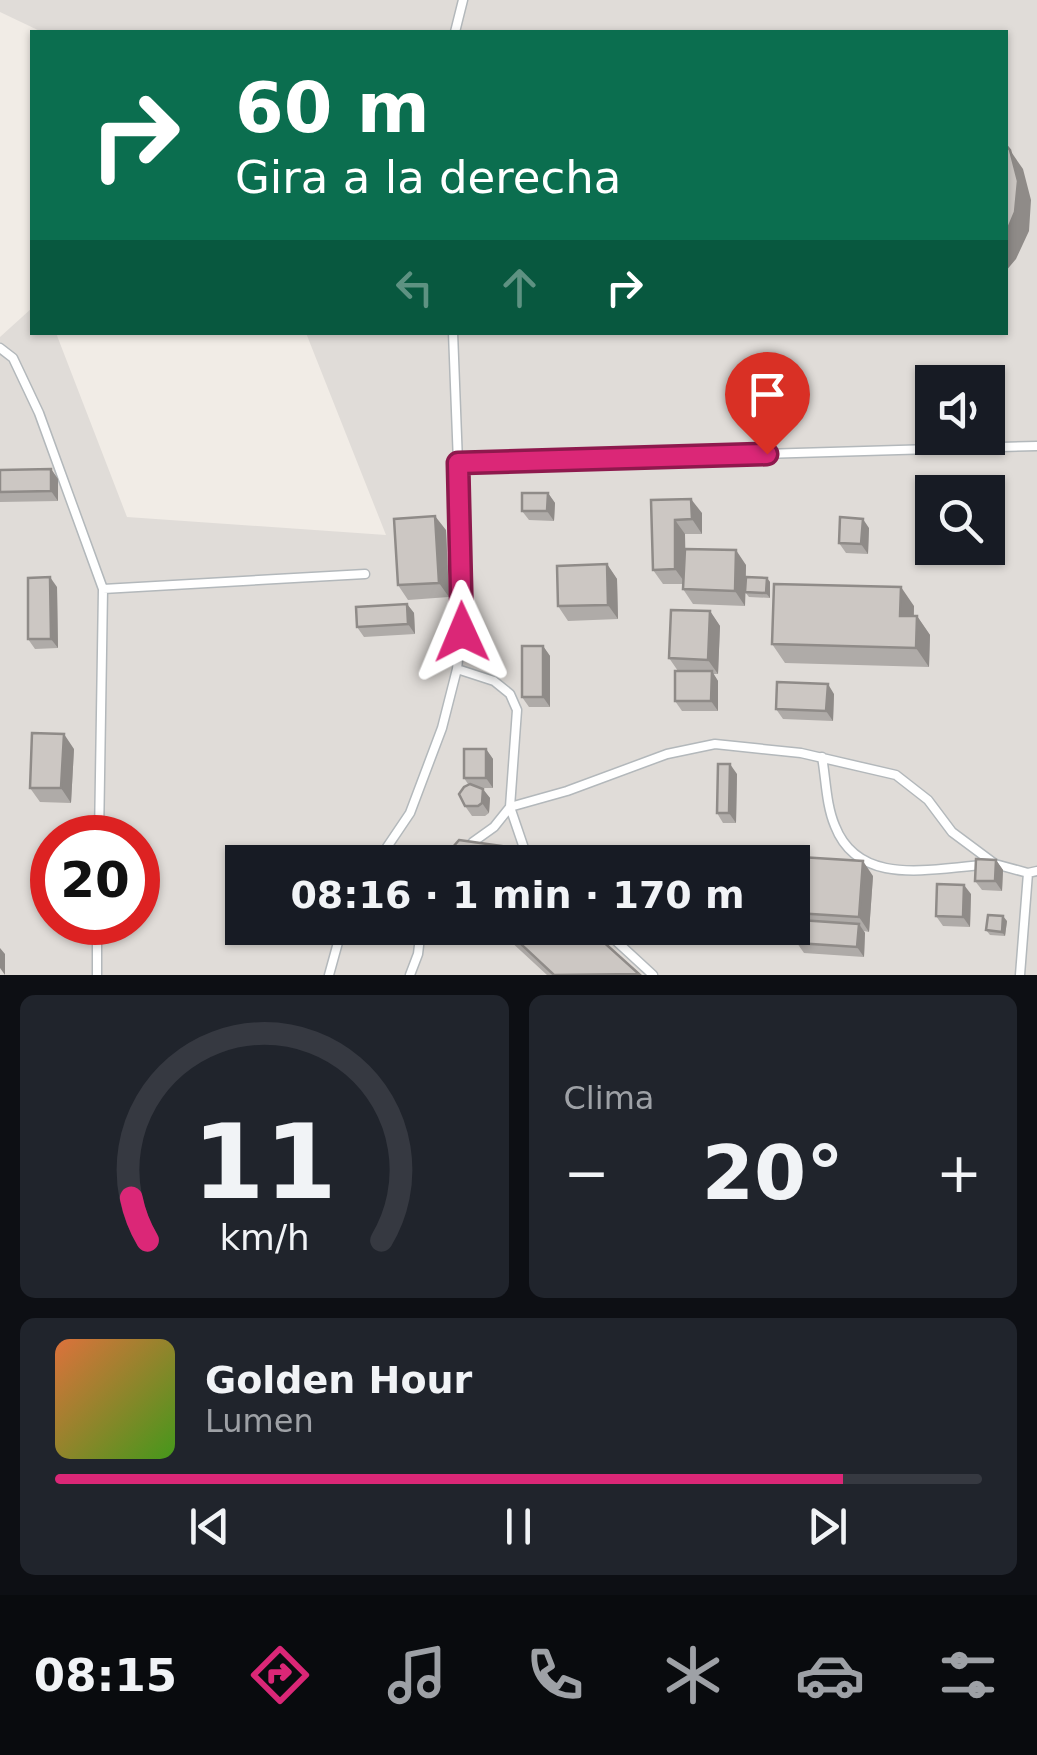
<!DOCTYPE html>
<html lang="es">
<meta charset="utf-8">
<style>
body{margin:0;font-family:"DejaVu Sans",sans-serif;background:#20242c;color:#f1f3f6;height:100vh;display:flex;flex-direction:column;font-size:38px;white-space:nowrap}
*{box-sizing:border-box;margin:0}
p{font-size:32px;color:#9ea1a6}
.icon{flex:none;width:55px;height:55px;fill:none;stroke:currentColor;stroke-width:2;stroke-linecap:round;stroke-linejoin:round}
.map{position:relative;height:975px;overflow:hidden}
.side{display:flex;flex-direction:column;gap:20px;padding:20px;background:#0d0f14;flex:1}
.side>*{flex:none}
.top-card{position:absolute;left:30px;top:30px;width:978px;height:305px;border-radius:0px;box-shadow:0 2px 8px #0004;background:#0b6e4f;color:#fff;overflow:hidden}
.fabs{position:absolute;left:915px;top:365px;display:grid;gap:20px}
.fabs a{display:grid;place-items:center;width:90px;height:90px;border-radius:0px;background:#171b24;box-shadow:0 2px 8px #0004;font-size:50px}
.speed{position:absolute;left:30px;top:815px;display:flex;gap:20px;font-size:50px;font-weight:700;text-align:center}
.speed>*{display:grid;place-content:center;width:130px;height:130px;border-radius:50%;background:#171b24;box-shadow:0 2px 8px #0004;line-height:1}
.speed .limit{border:15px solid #d22;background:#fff;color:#111}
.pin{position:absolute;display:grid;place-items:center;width:85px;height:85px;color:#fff;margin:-102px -42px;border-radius:50% 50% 50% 0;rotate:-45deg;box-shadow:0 0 10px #0007}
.pin .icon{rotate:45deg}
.me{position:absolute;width:110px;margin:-55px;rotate:359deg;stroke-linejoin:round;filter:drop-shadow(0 0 8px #0008)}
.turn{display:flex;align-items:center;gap:35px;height:210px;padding:0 40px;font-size:45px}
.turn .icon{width:130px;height:130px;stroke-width:2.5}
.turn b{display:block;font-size:70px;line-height:85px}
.lanes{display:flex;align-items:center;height:95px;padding:0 40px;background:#0003;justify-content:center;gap:50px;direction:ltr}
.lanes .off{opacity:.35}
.big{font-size:75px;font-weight:800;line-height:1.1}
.side .card{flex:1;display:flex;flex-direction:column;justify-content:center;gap:15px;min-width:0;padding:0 35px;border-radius:15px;background:#20242c}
.side .dial{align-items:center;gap:0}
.dial svg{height:260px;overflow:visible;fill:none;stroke:#363941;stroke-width:7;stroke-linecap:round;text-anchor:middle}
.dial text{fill:#f1f3f6;stroke:none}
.song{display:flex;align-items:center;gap:30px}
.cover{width:120px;height:120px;border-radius:15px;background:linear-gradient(135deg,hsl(20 70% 55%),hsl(100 70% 35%))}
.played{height:10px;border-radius:5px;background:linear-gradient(90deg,#db2777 85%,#363941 85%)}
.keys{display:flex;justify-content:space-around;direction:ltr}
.heat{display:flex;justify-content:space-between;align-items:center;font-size:55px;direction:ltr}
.side .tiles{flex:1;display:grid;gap:20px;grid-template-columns:1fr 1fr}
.card:last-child{grid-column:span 2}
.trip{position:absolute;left:225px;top:845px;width:585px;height:100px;border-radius:0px;background:#171b24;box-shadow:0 2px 8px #0004;font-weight:800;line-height:100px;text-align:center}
.menu{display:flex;height:160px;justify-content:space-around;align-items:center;background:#090b0e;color:#9ea1a6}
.menu .icon{width:70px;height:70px}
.menu .active{color:#db2777}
.menu b{font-size:45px;color:#f1f3f6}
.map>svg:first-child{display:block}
.industrial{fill:#e0dcd8;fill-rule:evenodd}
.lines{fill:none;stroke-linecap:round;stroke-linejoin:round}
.lane-casing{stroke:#b3b8bb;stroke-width:11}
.lane{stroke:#fff;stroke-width:8}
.wall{fill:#afaba8}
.shaded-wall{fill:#8f8b88}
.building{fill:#ccc7c3;stroke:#8f8b88;stroke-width:2.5}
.route-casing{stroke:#8e194d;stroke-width:25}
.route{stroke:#db2777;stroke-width:18}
</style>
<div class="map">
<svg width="1037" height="975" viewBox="0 0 1037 975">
<rect width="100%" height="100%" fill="#f1ece6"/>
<!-- industrial -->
<path class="industrial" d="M0,0H1037V975H0V337L32,308V332L56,333L127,517L386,535L306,333L1005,332V32H42L0,12ZM932,382H988V438H932ZM932,492H988V548H932ZM52,838H138V922H52ZM242,862H792V928H242Z"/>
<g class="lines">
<defs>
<path id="lane" d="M455,32L463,0
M453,332L458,463L1037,446
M0,348L13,358L39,413L103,589L99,838
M103,589L365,574
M457,669L494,681L510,694L517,710L510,807L527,857L532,862
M822,757C826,779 826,805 835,826C859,888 932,868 985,865
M377,862L410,813L442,728L457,669L461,632L458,463
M454,862L473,842L494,827L510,807L567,791L667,754L715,744L801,753L896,775L928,800L952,832L995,864L1028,873L1037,871
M602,928L653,975
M97,975V922
M329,975L342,928
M410,975L418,954L421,928
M1020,975L1028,873"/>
</defs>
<!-- lane casing -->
<use href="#lane" class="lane-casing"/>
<!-- lane -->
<use href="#lane" class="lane"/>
</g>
<!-- wall -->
<path class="wall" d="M51,469L58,479V501L0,502V470Z
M548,493L555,503L554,521L529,520L522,511Z
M651,500L702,513V534H685V549L746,565L745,606L693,604L683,589V584H663L653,570Z
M869,528L868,554L846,553L839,543Z
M446,530L449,597L408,600L398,585Z
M607,564L617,579L618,619L568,621L558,606Z
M767,578L770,582V598L749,597L745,592Z
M57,587L58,648L35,649L28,639Z
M407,604L414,613L415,634L364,637L357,627Z
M914,606V616H917L930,635L929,667L785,663L772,644Z
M710,611L720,626L718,674H713L718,681V711H682L675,701L678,671L669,658Z
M543,646L550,656V707H529L522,697Z
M834,694L833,721L783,719L776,709Z
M74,749L71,803L40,802L30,788Z
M486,749L493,759V788H481L490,798L489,813L485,816H472L465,806L468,784L464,778Z
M737,774L736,823H723L717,813Z
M52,851V895H47L40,886Z
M996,860L1003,870L1002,891L982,890L975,881Z
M873,876L869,932L864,931L865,933L864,957L804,953L797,943L801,920L796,913Z
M971,894L970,927L943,926L936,916Z
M1007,921L1005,936L990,935L986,930Z
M496,928H588L639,975H547Z"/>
<!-- shaded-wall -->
<path class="shaded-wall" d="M1005,143L1023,169L1031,200L1029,231L1016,259L1005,272Z
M51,469L58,479V501L51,491Z
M548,493L555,503L554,521L547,511Z
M691,499L702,513V534L692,519Z
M435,516L446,530L449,597L439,583Z
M863,519L869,528L868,554L861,544Z
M675,520L685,534L686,584L675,569Z
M736,550L746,565L745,606L735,591Z
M607,564L617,579L618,619L608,605Z
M50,577L57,587L58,648L51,639Z
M767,578L770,582V598L766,593Z
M901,587L914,606L913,635L900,616Z
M407,604L414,613L415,634L408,624Z
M710,611L720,626L718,674L708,660Z
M917,616L930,635L929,667L916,648Z
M543,646L550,656V707L543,697Z
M712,671L718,681V711L711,701Z
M828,684L834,694L833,721L826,711Z
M64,734L74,749L71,803L61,788Z
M486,749L493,759V788L486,778Z
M730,764L737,774L736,823L729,813Z
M483,789L490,798L489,813L482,803Z
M501,846L511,861L510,862H487Z
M996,860L1003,870L1002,891L995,881Z
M863,861L873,876L869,932L859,917Z
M964,885L971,894L970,927L963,917Z
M1003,916L1007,921L1005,936L1002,932Z
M859,924L865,933L864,957L857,947Z
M0,948L5,954V975L0,968Z"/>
<!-- building -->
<path class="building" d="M1005,144L1010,150L1018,181L1015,212L1005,236Z
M51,469V491L0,492V470Z
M522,493H548L547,511H522Z
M691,499L692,519L675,520V569L653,570L651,500Z
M435,516L439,583L398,585L394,519Z
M840,517L863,519L861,544L839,543Z
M685,549L736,550L735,591L683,589Z
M607,564L608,605L558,606L557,566Z
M50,577L51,639H28V578Z
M746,577L767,578L766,593L745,592Z
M774,584L901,587L900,616H917L916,648L772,644Z
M407,604L408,624L357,627L356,607Z
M671,610L710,611L708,660L669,658Z
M522,646H543V697H522Z
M675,671H712L711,701H675Z
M777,682L828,684L826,711L776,709Z
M32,733L64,734L61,788H30Z
M464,749H486V778H464Z
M718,764H730L729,813H717Z
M470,784L483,789L482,803L478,806H465L459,794L464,787Z
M459,840L501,846L487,862H440Z
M509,847L526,862H495Z
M42,851H52V886H40Z
M800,857L863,861L859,917L796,913Z
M976,859L996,860L995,881H975Z
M937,884L964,885L963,917L936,916Z
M988,915L1003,916L1002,932L986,930Z
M799,920L859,924L857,947L797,943Z
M508,928H588L639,974L554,975L506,930Z"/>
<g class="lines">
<defs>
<path id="route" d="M462,632L458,463L767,454"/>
</defs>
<!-- route casing -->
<use href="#route" class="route-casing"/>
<!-- route -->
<use href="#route" class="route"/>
</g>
</svg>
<div class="fabs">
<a><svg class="icon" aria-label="sound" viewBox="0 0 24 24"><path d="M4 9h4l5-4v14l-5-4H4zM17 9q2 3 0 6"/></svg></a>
<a><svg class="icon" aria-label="search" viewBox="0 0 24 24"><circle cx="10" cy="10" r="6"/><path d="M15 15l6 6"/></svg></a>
</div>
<div class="speed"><div class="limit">20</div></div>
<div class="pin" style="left:767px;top:454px;background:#d93025"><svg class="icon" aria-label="arrive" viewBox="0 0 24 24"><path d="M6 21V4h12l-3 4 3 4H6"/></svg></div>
<svg class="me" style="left:462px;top:632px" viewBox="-20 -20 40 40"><path d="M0-17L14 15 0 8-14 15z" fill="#db2777" stroke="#fff" stroke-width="4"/></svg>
<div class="trip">08:16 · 1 min · 170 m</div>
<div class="top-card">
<div class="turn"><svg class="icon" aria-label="right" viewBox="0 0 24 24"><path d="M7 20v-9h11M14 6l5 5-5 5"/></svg><div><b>60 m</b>Gira a la derecha</div></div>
<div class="lanes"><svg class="icon off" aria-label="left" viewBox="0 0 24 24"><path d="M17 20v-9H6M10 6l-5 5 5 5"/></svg><svg class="icon off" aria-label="ahead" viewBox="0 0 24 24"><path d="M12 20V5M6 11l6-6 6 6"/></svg><svg class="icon" aria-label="right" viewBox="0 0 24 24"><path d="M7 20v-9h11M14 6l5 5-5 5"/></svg></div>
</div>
</div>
<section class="side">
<div class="tiles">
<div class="card dial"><svg viewBox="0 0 100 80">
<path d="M14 69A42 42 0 1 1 86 69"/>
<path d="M14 69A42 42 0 0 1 9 56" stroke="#db2777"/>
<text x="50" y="56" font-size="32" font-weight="700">11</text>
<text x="50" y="72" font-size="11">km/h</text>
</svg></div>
<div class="card"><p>Clima</p>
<div class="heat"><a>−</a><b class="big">20°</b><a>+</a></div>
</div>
<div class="card">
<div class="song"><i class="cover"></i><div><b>Golden Hour</b><p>Lumen</p></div></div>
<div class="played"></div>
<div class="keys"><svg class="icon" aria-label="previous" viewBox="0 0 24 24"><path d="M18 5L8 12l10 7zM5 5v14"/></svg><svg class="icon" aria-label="pause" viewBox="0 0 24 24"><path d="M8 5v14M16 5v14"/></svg><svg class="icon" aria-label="next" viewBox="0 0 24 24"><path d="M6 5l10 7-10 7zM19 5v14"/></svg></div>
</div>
</div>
</section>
<nav class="menu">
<b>08:15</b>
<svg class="icon active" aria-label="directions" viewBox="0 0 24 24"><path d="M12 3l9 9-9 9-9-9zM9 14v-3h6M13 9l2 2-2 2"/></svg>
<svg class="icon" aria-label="music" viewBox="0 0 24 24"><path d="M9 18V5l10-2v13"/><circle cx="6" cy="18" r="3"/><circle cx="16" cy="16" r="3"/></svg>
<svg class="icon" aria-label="phone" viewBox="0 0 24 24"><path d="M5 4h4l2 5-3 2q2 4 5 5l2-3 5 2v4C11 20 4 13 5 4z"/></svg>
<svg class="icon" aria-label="climate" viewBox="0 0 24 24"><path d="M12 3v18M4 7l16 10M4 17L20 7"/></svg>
<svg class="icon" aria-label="car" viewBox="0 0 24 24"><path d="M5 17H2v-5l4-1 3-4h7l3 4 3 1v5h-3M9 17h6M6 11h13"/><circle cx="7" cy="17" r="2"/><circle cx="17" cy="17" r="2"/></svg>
<svg class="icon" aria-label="filters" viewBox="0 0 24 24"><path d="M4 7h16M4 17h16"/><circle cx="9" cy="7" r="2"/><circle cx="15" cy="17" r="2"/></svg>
</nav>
